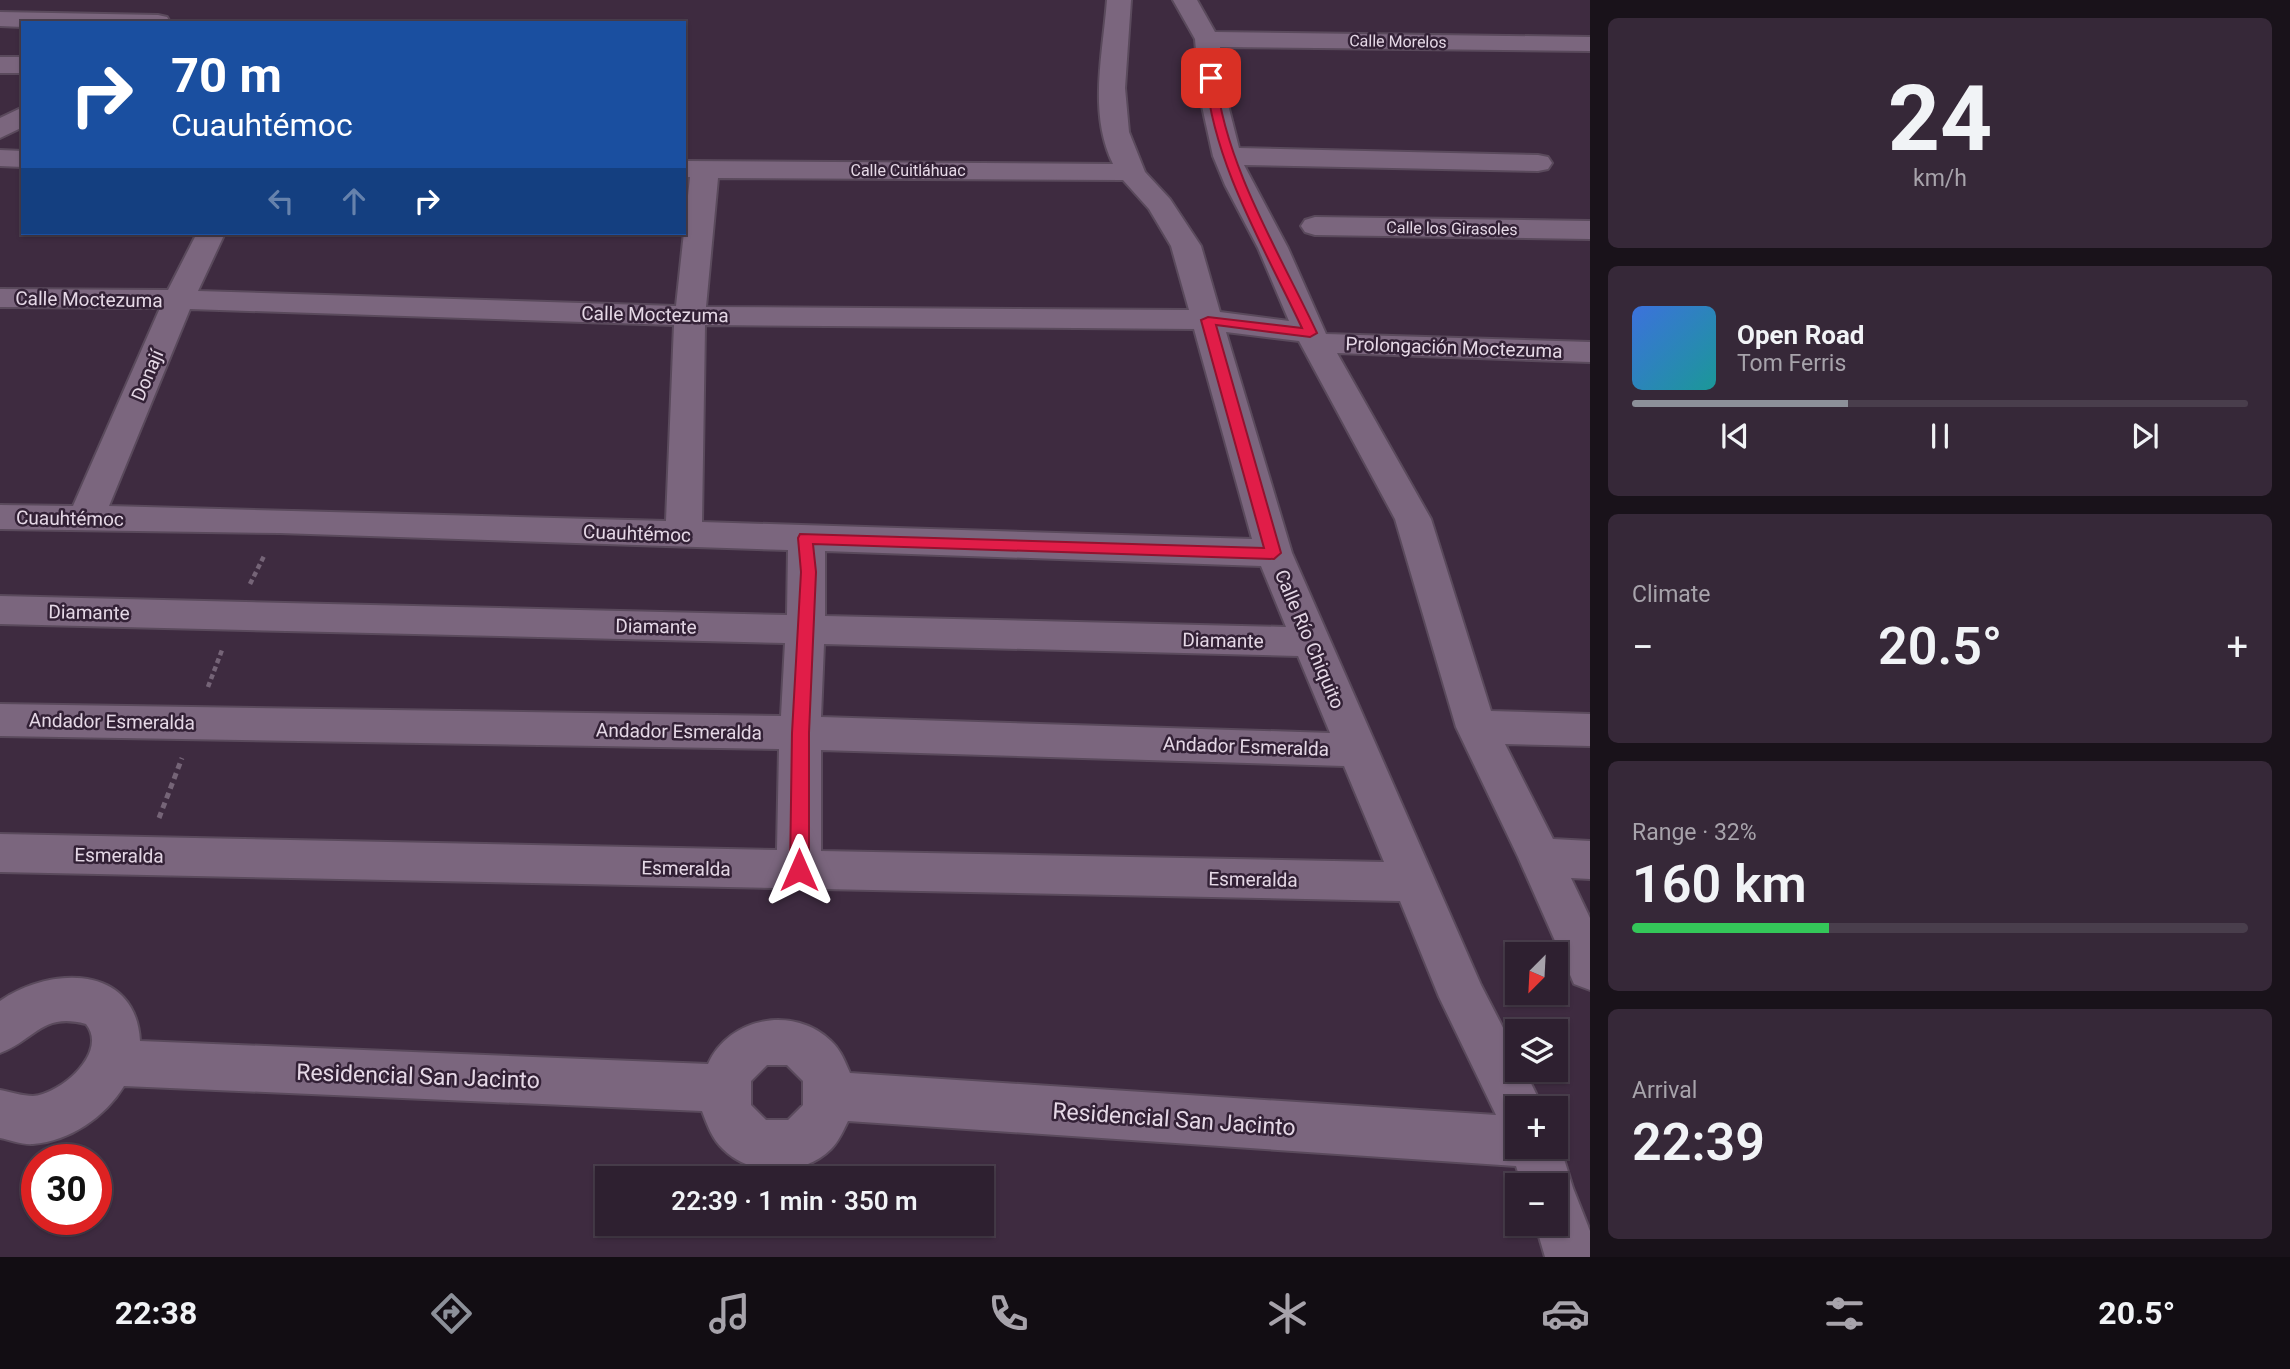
<!DOCTYPE html>
<meta charset="utf-8">
<style>
body{margin:0;font-family:Roboto,sans-serif;background:#362838;color:#f1f3f6;height:100vh;display:flex;flex-direction:column;font-size:26px;white-space:nowrap}
*{box-sizing:border-box;margin:0}
p{font-size:23px;color:#a7a3ab}
.icon{flex:none;width:38px;height:38px;fill:none;stroke:currentColor;stroke-width:2;stroke-linecap:round;stroke-linejoin:round}
.map{position:relative;flex:1;overflow:hidden}
.panel{display:flex;flex-direction:column;gap:18px;padding:18px;background:#19121a;width:700px}
.panel>*{flex:none}
.top-card{position:absolute;left:21px;top:21px;width:665px;height:214px;border-radius:0px;box-shadow:0 2px 5px #0004,0 0 0 2px #493e4c;background:#1a4fa0;color:#fff;overflow:hidden}
.needle{width:46px;rotate:204deg}
.tools{position:absolute;left:1505px;top:942px;display:grid;gap:14px}
.tools a{display:grid;place-items:center;width:63px;height:63px;border-radius:0px;background:#2e2030;box-shadow:0 2px 5px #0004,0 0 0 2px #493e4c;font-size:35px}
.speed{position:absolute;left:21px;top:1144px;display:flex;gap:14px;font-size:35px;font-weight:700;text-align:center}
.speed>*{display:grid;place-content:center;width:91px;height:91px;border-radius:50%;background:#2e2030;box-shadow:0 2px 5px #0004,0 0 0 2px #493e4c;line-height:1}
.speed .limit{border:10px solid #d22;background:#fff;color:#111}
.pin{position:absolute;display:grid;place-items:center;width:60px;height:60px;color:#fff;margin:-30px;border-radius:14px;box-shadow:0 4px 10px #0006}
.me{position:absolute;width:77px;margin:-38px;rotate:0deg;stroke-linejoin:round;filter:drop-shadow(0 0 5px #0008)}
.turn{display:flex;align-items:center;gap:24px;height:147px;padding:0 35px;font-size:32px}
.turn .icon{width:91px;height:91px;stroke-width:2.5}
.turn b{display:block;font-size:49px;line-height:60px}
.lanes{display:flex;align-items:center;height:66px;padding:0 35px;background:#0003;justify-content:center;gap:35px;direction:ltr}
.lanes .off{opacity:.35}
.big{font-size:52px;font-weight:600;line-height:1.1}
.panel .tile{flex:1;display:flex;flex-direction:column;justify-content:center;gap:10px;min-width:0;padding:0 24px;border-radius:10px;background:#362838}
.panel .dial{align-items:center;gap:0}
.dial b{font-size:91px;line-height:1}
.song{display:flex;align-items:center;gap:21px}
.cover{width:84px;height:84px;border-radius:10px;background:linear-gradient(135deg,hsl(220 70% 55%),hsl(180 70% 35%))}
.played{height:7px;border-radius:4px;background:linear-gradient(90deg,#8c9099 35%,#493e4c 35%)}
.keys{display:flex;justify-content:space-around;direction:ltr}
.heat{display:flex;justify-content:space-between;align-items:center;font-size:38px;direction:ltr}
.charge{height:10px;border-radius:5px;background:linear-gradient(90deg,#34c759 32%,#493e4c 0)}
.trip{position:absolute;left:595px;top:1166px;width:399px;height:70px;border-radius:0px;background:#2e2030;box-shadow:0 2px 5px #0004,0 0 0 2px #493e4c;font-weight:600;line-height:70px;text-align:center}
.tabs{display:flex;height:112px;justify-content:space-around;align-items:center;background:#120d13;color:#a7a3ab}
.tabs .icon{width:49px;height:49px}
.tabs .current{color:#8c9099}
.tabs b{font-size:32px;color:#f1f3f6}
main{display:flex;flex:1;min-height:0}
.map>svg:first-child{display:block}
.lines{fill:none;stroke-linecap:round;stroke-linejoin:round}
.minor-casing{stroke:#5a4a5c;stroke-width:4}
.path-far1{stroke:#756477;stroke-width:4.5;stroke-dasharray:5 3.5;stroke-linecap:butt}
.path{stroke:#756477;stroke-width:5;stroke-dasharray:6 4.5;stroke-linecap:butt}
.minor{fill:#7b667e;fill-rule:evenodd}
.route{fill:#e11d48;stroke:#92132f;stroke-width:2}
.labels{text-anchor:middle;stroke-width:5;stroke-linejoin:round;paint-order:stroke}
.far-street-label{font-size:16px;fill:#e5d8e6;stroke:#332136}
.street-label{font-size:19px;fill:#e5d8e6;stroke:#332136}
.near-street-label{font-size:23px;fill:#e5d8e6;stroke:#332136}
</style>
<main>
<div class="map">
<svg width="1590" height="1257" viewBox="0 0 1590 1257">
<rect width="100%" height="100%" fill="#3e2b40"/>
<g class="lines">
<defs>
<path id="minor" d="M1107,0H1131L1125,88L1129,132L1145,172L1170,199L1201,246L1220,312L1289,321L1258,248L1225,185L1213,156L1200,97L1195,39L1173,0H1197L1215,32L1590,37V51L1220,47L1226,97L1239,148L1538,155L1548,157L1552,163L1548,169L1538,171L1244,165L1288,248L1326,334L1590,342V362L1337,353L1431,519L1491,711L1590,714V746L1505,744L1553,839L1590,841V879L1571,878L1590,918V990L1574,984L1518,857L1456,727L1395,519L1299,341L1226,332L1292,553L1481,985L1517,1055V1069H1524L1543,1108H1517V1146H1556V1133L1573,1188L1590,1231V1257H1545L1535,1223H1556V1185H1522L1516,1166L848,1121C843,1131 839,1141 831,1149C803,1177 751,1177 723,1149C712,1139 707,1124 702,1111L124,1086C105,1117 70,1141 33,1144C23,1145 10,1140 0,1138V1090C10,1092 23,1096 33,1096C61,1094 109,1052 86,1024C42,1012 35,1040 0,1053V1001C50,966 136,964 140,1041L708,1064C729,1017 794,1005 831,1041C841,1050 845,1062 850,1073L1496,1115L1439,997L1400,901L0,872V834L777,850L779,749L0,736V704L781,716L785,643L0,624V596L787,615L788,550L280,533L0,529V505L73,506L160,308L0,307V289L168,290L197,233H225L198,291L676,306L690,177H684V161L1113,164C1088,113 1103,54 1107,0ZM718,178L1123,180L1149,209L1171,246L1189,310L706,307ZM190,309L674,325L666,521L109,506ZM705,325L1194,329L1252,539L702,522ZM825,551L1261,566L1286,627L825,616ZM824,644L1298,656L1330,733L821,717ZM821,750L1344,766L1384,862L821,851ZM767,1065H787L803,1081V1105L788,1120H766L751,1105V1081Z
M0,12L158,15L167,17L170,22L23,23V27L0,26Z
M0,57H23V73H0Z
M23,107V127L0,138V118Z
M0,150L23,151V167L0,166Z
M1315,217L1590,221V239L1315,235L1305,232L1301,226L1305,220Z"/>
</defs>
<!-- minor casing -->
<use href="#minor" class="minor-casing"/>
<!-- path-far1 -->
<path class="path-far1" d="M250,584L265,554
M208,687L222,650"/>
<!-- path -->
<path class="path" d="M159,818L182,758"/>
<!-- minor -->
<use href="#minor" class="minor"/>
</g>
<!-- route -->
<path class="route" d="M1211,75L1216,78C1225,165 1280,254 1317,333L1310,337L1216,325L1281,553L1274,559L813,544L816,572L809,733V870L806,876L799,878L793,876L790,870L792,733L801,572L798,538L800,534L1264,548L1201,320L1208,317L1302,328C1265,249 1214,165 1206,78Z"/>
<g class="labels">
<!-- far-street labels -->
<g class="far-street-label">
<text transform="translate(1398 41) rotate(1)" y="6">Calle Morelos</text>
<text x="908" y="176">Calle Cuitláhuac</text>
<text transform="translate(1452 228) rotate(1)" y="6">Calle los Girasoles</text>
</g>
<!-- street labels -->
<g class="street-label">
<text transform="translate(89 299) rotate(1)" y="7">Calle Moctezuma</text>
<text transform="translate(655 314) rotate(1)" y="7">Calle Moctezuma</text>
<text transform="translate(1454 347) rotate(2)" y="7">Prolongación Moctezuma</text>
<text transform="translate(147 375) rotate(-67)" y="7">Donají</text>
<text transform="translate(70 518) rotate(1)" y="7">Cuauhtémoc</text>
<text transform="translate(637 533) rotate(2)" y="7">Cuauhtémoc</text>
<text transform="translate(89 612) rotate(1)" y="7">Diamante</text>
<text transform="translate(656 626) rotate(1)" y="7">Diamante</text>
<text transform="translate(1310 639) rotate(67)" y="7">Calle Río Chiquito</text>
<text transform="translate(1223 640) rotate(1)" y="7">Diamante</text>
<text transform="translate(112 721) rotate(1)" y="7">Andador Esmeralda</text>
<text transform="translate(679 731) rotate(1)" y="7">Andador Esmeralda</text>
<text transform="translate(1246 746) rotate(2)" y="7">Andador Esmeralda</text>
<text transform="translate(119 855) rotate(1)" y="7">Esmeralda</text>
<text transform="translate(686 868) rotate(1)" y="7">Esmeralda</text>
<text transform="translate(1253 879) rotate(1)" y="7">Esmeralda</text>
</g>
<!-- near-street labels -->
<g class="near-street-label">
<text transform="translate(418 1076) rotate(2)" y="8">Residencial San Jacinto</text>
<text transform="translate(1174 1119) rotate(4)" y="8">Residencial San Jacinto</text>
</g>
</g>
</svg>
<div class="tools">
<a><svg class="needle" viewBox="-14 -14 28 28"><path d="M0-13l5 13h-10z" fill="#e53935"/><path d="M0 13l5-13h-10z" fill="#a7a3ab"/></svg></a>
<a><svg class="icon" aria-label="layers" viewBox="0 0 24 24"><path d="M12 4l9 5-9 5-9-5zM3 14l9 5 9-5"/></svg></a>
<a>+</a>
<a>−</a>
</div>
<div class="speed"><div class="limit">30</div></div>
<div class="pin" style="left:1211px;top:78px;background:#d93025"><svg class="icon" aria-label="arrive" viewBox="0 0 24 24"><path d="M6 21V4h12l-3 4 3 4H6"/></svg></div>
<svg class="me" style="left:799px;top:870px" viewBox="-20 -20 40 40"><path d="M0-17L14 15 0 8-14 15z" fill="#e11d48" stroke="#fff" stroke-width="4"/></svg>
<div class="trip">22:39 · 1 min · 350 m</div>
<div class="top-card">
<div class="turn"><svg class="icon" aria-label="right" viewBox="0 0 24 24"><path d="M7 20v-9h11M14 6l5 5-5 5"/></svg><div><b>70 m</b>Cuauhtémoc</div></div>
<div class="lanes"><svg class="icon off" aria-label="left" viewBox="0 0 24 24"><path d="M17 20v-9H6M10 6l-5 5 5 5"/></svg><svg class="icon off" aria-label="ahead" viewBox="0 0 24 24"><path d="M12 20V5M6 11l6-6 6 6"/></svg><svg class="icon" aria-label="right" viewBox="0 0 24 24"><path d="M7 20v-9h11M14 6l5 5-5 5"/></svg></div>
</div>
</div>
<section class="panel">
<div class="tile dial"><b>24</b><p>km/h</p></div>
<div class="tile">
<div class="song"><i class="cover"></i><div><b>Open Road</b><p>Tom Ferris</p></div></div>
<div class="played"></div>
<div class="keys"><svg class="icon" aria-label="previous" viewBox="0 0 24 24"><path d="M18 5L8 12l10 7zM5 5v14"/></svg><svg class="icon" aria-label="pause" viewBox="0 0 24 24"><path d="M8 5v14M16 5v14"/></svg><svg class="icon" aria-label="next" viewBox="0 0 24 24"><path d="M6 5l10 7-10 7zM19 5v14"/></svg></div>
</div>
<div class="tile"><p>Climate</p>
<div class="heat"><a>−</a><b class="big">20.5°</b><a>+</a></div>
</div>
<div class="tile"><p>Range · 32%</p><b class="big">160 km</b><div class="charge"></div></div>
<div class="tile"><p>Arrival</p><b class="big">22:39</b></div>
</section>
</main>
<nav class="tabs">
<b>22:38</b>
<svg class="icon current" aria-label="directions" viewBox="0 0 24 24"><path d="M12 3l9 9-9 9-9-9zM9 14v-3h6M13 9l2 2-2 2"/></svg>
<svg class="icon" aria-label="music" viewBox="0 0 24 24"><path d="M9 18V5l10-2v13"/><circle cx="6" cy="18" r="3"/><circle cx="16" cy="16" r="3"/></svg>
<svg class="icon" aria-label="phone" viewBox="0 0 24 24"><path d="M5 4h4l2 5-3 2q2 4 5 5l2-3 5 2v4C11 20 4 13 5 4z"/></svg>
<svg class="icon" aria-label="climate" viewBox="0 0 24 24"><path d="M12 3v18M4 7l16 10M4 17L20 7"/></svg>
<svg class="icon" aria-label="car" viewBox="0 0 24 24"><path d="M5 17H2v-5l4-1 3-4h7l3 4 3 1v5h-3M9 17h6M6 11h13"/><circle cx="7" cy="17" r="2"/><circle cx="17" cy="17" r="2"/></svg>
<svg class="icon" aria-label="filters" viewBox="0 0 24 24"><path d="M4 7h16M4 17h16"/><circle cx="9" cy="7" r="2"/><circle cx="15" cy="17" r="2"/></svg>
<b>20.5°</b>
</nav>
